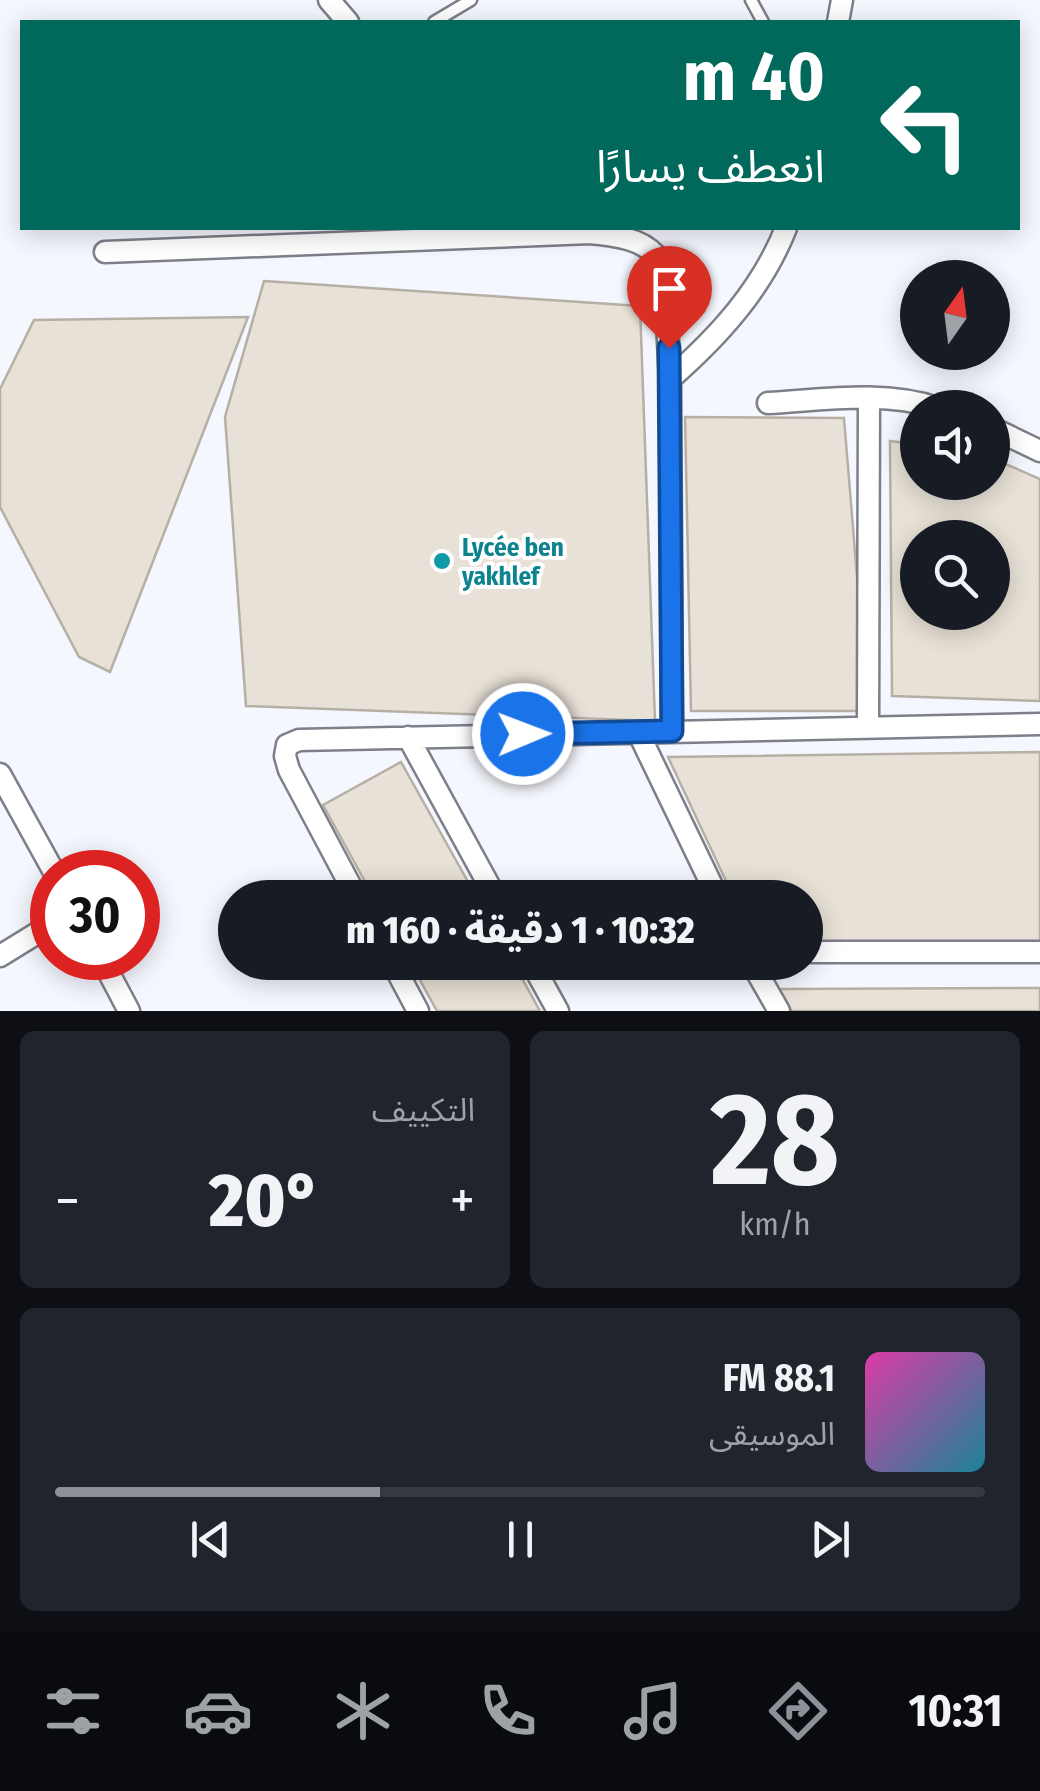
<!DOCTYPE html>
<html lang="ar">
<meta charset="utf-8">
<style>
body{margin:0;font-family:"Fira Sans Condensed","Noto Sans Arabic",sans-serif;background:#20242c;color:#f1f3f6;direction:rtl;height:100vh;display:flex;flex-direction:column;font-size:38px;white-space:nowrap}
*{box-sizing:border-box;margin:0}
p{font-size:32px;color:#9ea1a6}
.icon{flex:none;width:55px;height:55px;fill:none;stroke:currentColor;stroke-width:2;stroke-linecap:round;stroke-linejoin:round}
.map{position:relative;height:1011px;overflow:hidden;direction:ltr}
.panel{display:flex;flex-direction:column;gap:20px;padding:20px;background:#0d0f14;flex:1}
.panel>*{flex:none}
.top-card{position:absolute;left:20px;top:20px;width:1000px;height:210px;border-radius:0px;box-shadow:0 5px 25px #0003;direction:rtl;background:#00695c;color:#fff;overflow:hidden}
.needle{width:65px;rotate:14deg}
.controls{position:absolute;left:900px;top:260px;display:grid;gap:20px}
.controls a{display:grid;place-items:center;width:110px;height:110px;border-radius:50%;background:#171b24;box-shadow:0 5px 25px #0003;font-size:50px}
.speed{position:absolute;left:30px;top:850px;display:flex;gap:20px;font-size:50px;font-weight:700;text-align:center}
.speed>*{display:grid;place-content:center;width:130px;height:130px;border-radius:50%;background:#171b24;box-shadow:0 5px 25px #0003;line-height:1}
.speed .limit{border:15px solid #d22;background:#fff;color:#111}
.pin{position:absolute;display:grid;place-items:center;width:85px;height:85px;color:#fff;margin:-102px -42px;border-radius:50% 50% 50% 0;rotate:-45deg;box-shadow:0 0 10px #0007}
.pin .icon{rotate:45deg}
.me{position:absolute;width:110px;margin:-55px;rotate:89deg;stroke-linejoin:round;filter:drop-shadow(0 0 8px #0008)}
.turn{display:flex;align-items:center;gap:35px;height:210px;padding:0 30px;font-size:45px}
.turn .icon{width:130px;height:130px;stroke-width:2.5}
.turn b{display:block;font-size:70px;line-height:85px}
.big{font-size:75px;font-weight:800;line-height:1.1}
.panel .tile{flex:1;display:flex;flex-direction:column;justify-content:center;gap:15px;min-width:0;padding:0 35px;border-radius:15px;background:#20242c}
.panel .dial{align-items:center;gap:0}
.dial b{font-size:130px;line-height:1}
.song{display:flex;align-items:center;gap:30px}
.cover{width:120px;height:120px;border-radius:15px;background:linear-gradient(135deg,hsl(320 70% 55%),hsl(190 70% 35%))}
.played{height:10px;border-radius:5px;background:linear-gradient(90deg,#8c9099 35%,#363941 35%)}
.keys{display:flex;justify-content:space-around;direction:ltr}
.heat{display:flex;justify-content:space-between;align-items:center;font-size:55px;direction:ltr}
.panel .tiles{flex:1;display:grid;gap:20px;grid-template-columns:1fr 1fr}
.tile:last-child{grid-column:span 2}
.trip{position:absolute;left:218px;top:880px;width:605px;height:100px;border-radius:50px;background:#171b24;box-shadow:0 5px 25px #0003;font-weight:800;line-height:100px;text-align:center;direction:rtl}
.tabs{display:flex;height:160px;justify-content:space-around;align-items:center;background:#090b0e;color:#9ea1a6}
.tabs .icon{width:70px;height:70px}
.tabs .on{color:#8c9099}
.tabs b{font-size:45px;color:#f1f3f6}
.map>svg:first-child{display:block}
.building{fill:#e8e1d7;stroke:#b6afa5;stroke-width:2.5;fill-rule:evenodd}
.lines{fill:none;stroke-linecap:round;stroke-linejoin:round}
.service-casing{stroke:#7d7f89;stroke-width:15}
.minor-casing{stroke:#7d7f89;stroke-width:25}
.service{stroke:#fff;stroke-width:10}
.minor{stroke:#fff;stroke-width:20}
.route-casing{stroke:#114b97;stroke-width:25}
.route{stroke:#1a73e8;stroke-width:18}
.culture-dot{fill:#0f9aa8;stroke:#fff;stroke-width:4}
.labels{text-anchor:middle;stroke-width:8;stroke-linejoin:round;paint-order:stroke}
.culture-label{font-size:25px;font-weight:bold;fill:#0d838f;stroke:#fff;text-anchor:start}
</style>
<div class="map">
<svg width="1040" height="1011" viewBox="0 0 1040 1011">
<rect width="100%" height="100%" fill="#f5f7fe"/>
<!-- building -->
<path class="building" d="M264,281L640,306L655,721L246,706L225,417Z
M248,317L110,672L79,657L0,507V389L34,320Z
M685,417L844,418L868,711H691Z
M890,441L918,444V482H992V458L1040,479V701L892,696ZM918,538H992V612H918Z
M1040,752V944L805,942V898H734L668,757Z
M401,762L477,898H374L323,805Z
M410,962H513L540,1011H437Z
M1040,988V1011H791L779,989Z"/>
<g class="lines">
<defs>
<path id="service" d="M751,0L763,22
M434,22L471,0"/>
<path id="minor" d="M329,0L348,22
M838,22L842,0
M105,252L591,233C621,237 647,238 664,266L670,379
M768,403C823,400 883,390 937,408
M992,428L1040,451
M868,726L869,398
M672,731L670,379C719,336 762,289 786,228
M638,732L718,898
M408,737L496,898
M0,774L54,872
M357,898L289,770L285,756L287,745L299,740L1040,724
M805,952H1040
M0,956L52,924
M101,958L129,1011
M392,962L418,1011
M531,962L558,1011
M751,962L779,1011"/>
</defs>
<!-- service casing -->
<use href="#service" class="service-casing"/>
<!-- minor casing -->
<use href="#minor" class="minor-casing"/>
<!-- service -->
<use href="#service" class="service"/>
<!-- minor -->
<use href="#minor" class="minor"/>
</g>
<g class="lines">
<defs>
<path id="route" d="M523,734L672,731L669,348"/>
</defs>
<!-- route casing -->
<use href="#route" class="route-casing"/>
<!-- route -->
<use href="#route" class="route"/>
</g>
<!-- markers -->
<circle class="culture-dot" cx="442" cy="561" r="10"/>
<g class="labels">
<!-- culture labels -->
<g class="culture-label">
<text x="462" y="556">Lycée ben<tspan x="462" dy="29">yakhlef</tspan></text>
</g>
</g>
</svg>
<div class="controls">
<a><svg class="needle" viewBox="-14 -14 28 28"><path d="M0-13l5 13h-10z" fill="#e53935"/><path d="M0 13l5-13h-10z" fill="#9ea1a6"/></svg></a>
<a><svg class="icon" aria-label="sound" viewBox="0 0 24 24"><path d="M4 9h4l5-4v14l-5-4H4zM17 9q2 3 0 6"/></svg></a>
<a><svg class="icon" aria-label="search" viewBox="0 0 24 24"><circle cx="10" cy="10" r="6"/><path d="M15 15l6 6"/></svg></a>
</div>
<div class="speed"><div class="limit">30</div></div>
<div class="pin" style="left:669px;top:348px;background:#d93025"><svg class="icon" aria-label="arrive" viewBox="0 0 24 24"><path d="M6 21V4h12l-3 4 3 4H6"/></svg></div>
<svg class="me" style="left:523px;top:734px" viewBox="-20 -20 40 40"><circle r="17" fill="#1a73e8" stroke="#fff" stroke-width="3"/><path d="M0-11L8 9 0 5-8 9z" fill="#fff"/></svg>
<div class="trip">10:32 · 1 دقيقة · 160 m</div>
<div class="top-card">
<div class="turn"><svg class="icon" aria-label="left" viewBox="0 0 24 24"><path d="M17 20v-9H6M10 6l-5 5 5 5"/></svg><div><b>40 m</b>انعطف يسارًا</div></div>
</div>
</div>
<section class="panel">
<div class="tiles">
<div class="tile dial"><b>28</b><p>km/h</p></div>
<div class="tile"><p>التكييف</p>
<div class="heat"><a>−</a><b class="big">20°</b><a>+</a></div>
</div>
<div class="tile">
<div class="song"><i class="cover"></i><div><b>88.1 FM</b><p>الموسيقى</p></div></div>
<div class="played"></div>
<div class="keys"><svg class="icon" aria-label="previous" viewBox="0 0 24 24"><path d="M18 5L8 12l10 7zM5 5v14"/></svg><svg class="icon" aria-label="pause" viewBox="0 0 24 24"><path d="M8 5v14M16 5v14"/></svg><svg class="icon" aria-label="next" viewBox="0 0 24 24"><path d="M6 5l10 7-10 7zM19 5v14"/></svg></div>
</div>
</div>
</section>
<nav class="tabs">
<b>10:31</b>
<svg class="icon on" aria-label="directions" viewBox="0 0 24 24"><path d="M12 3l9 9-9 9-9-9zM9 14v-3h6M13 9l2 2-2 2"/></svg>
<svg class="icon" aria-label="music" viewBox="0 0 24 24"><path d="M9 18V5l10-2v13"/><circle cx="6" cy="18" r="3"/><circle cx="16" cy="16" r="3"/></svg>
<svg class="icon" aria-label="phone" viewBox="0 0 24 24"><path d="M5 4h4l2 5-3 2q2 4 5 5l2-3 5 2v4C11 20 4 13 5 4z"/></svg>
<svg class="icon" aria-label="climate" viewBox="0 0 24 24"><path d="M12 3v18M4 7l16 10M4 17L20 7"/></svg>
<svg class="icon" aria-label="car" viewBox="0 0 24 24"><path d="M5 17H2v-5l4-1 3-4h7l3 4 3 1v5h-3M9 17h6M6 11h13"/><circle cx="7" cy="17" r="2"/><circle cx="17" cy="17" r="2"/></svg>
<svg class="icon" aria-label="filters" viewBox="0 0 24 24"><path d="M4 7h16M4 17h16"/><circle cx="9" cy="7" r="2"/><circle cx="15" cy="17" r="2"/></svg>
</nav>
